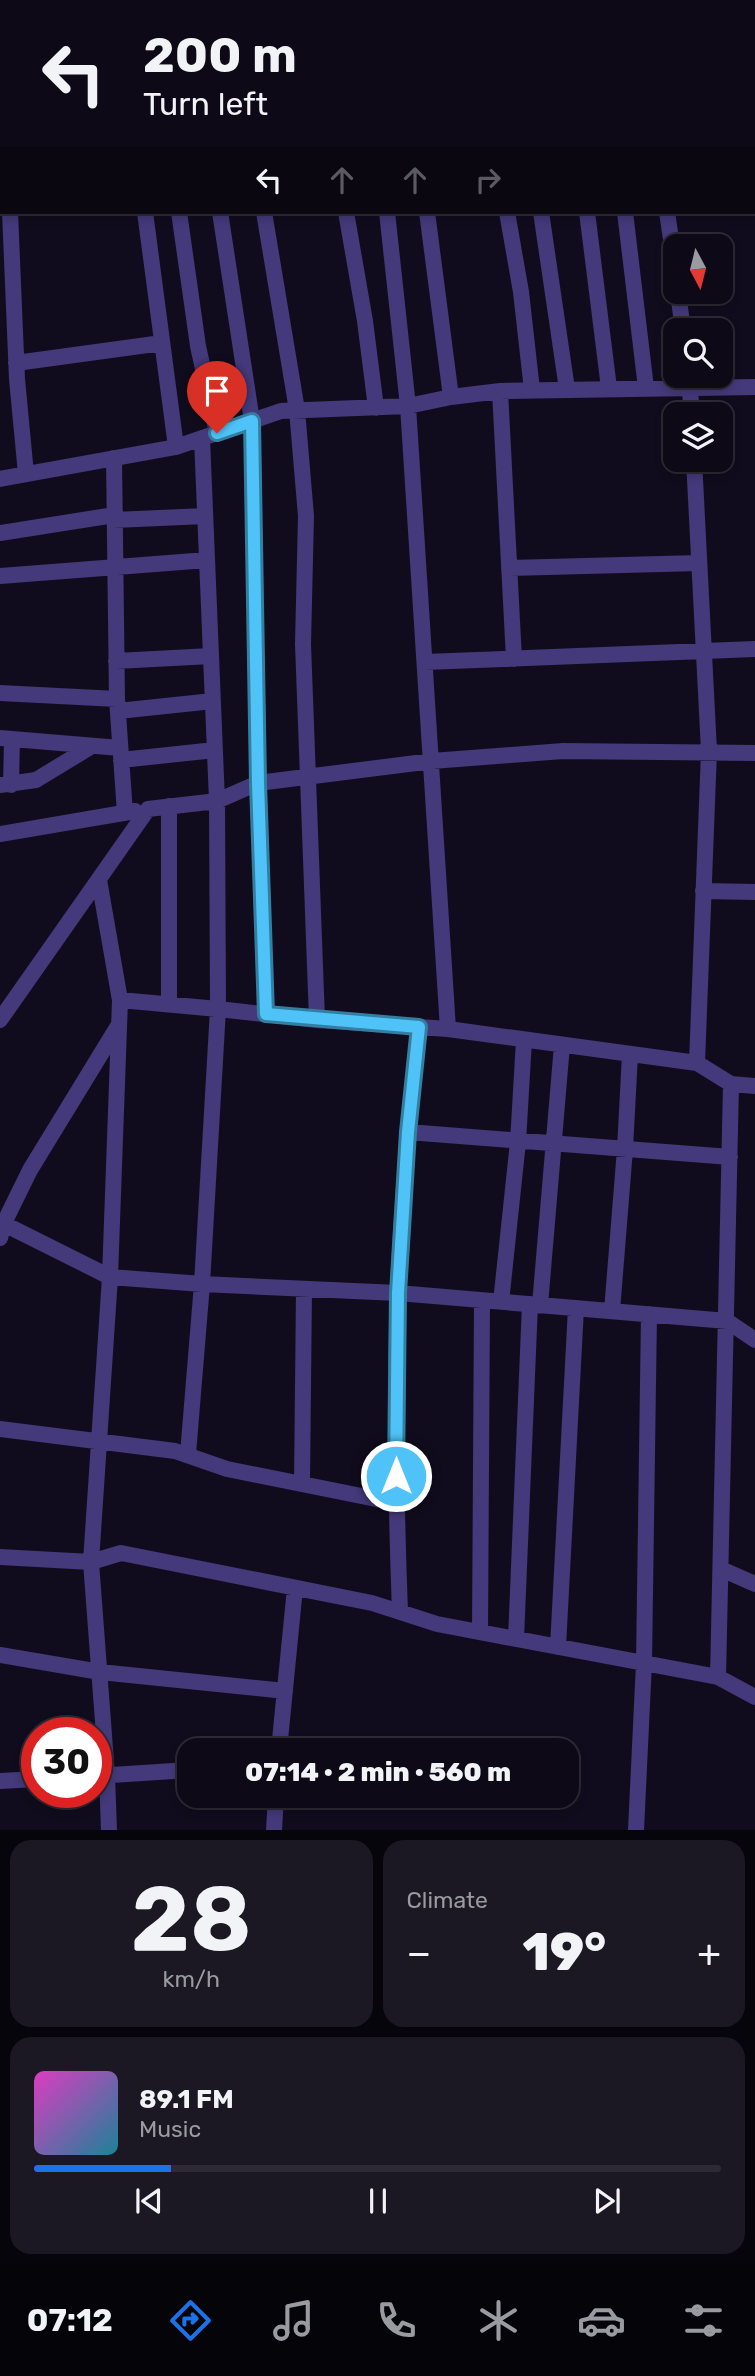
<!DOCTYPE html>
<meta charset="utf-8">
<style>
body{margin:0;font-family:Rubik,sans-serif;background:#1b1723;color:#f1f3f6;height:100vh;display:flex;flex-direction:column;font-size:26px;white-space:nowrap}
*{box-sizing:border-box;margin:0}
p{font-size:23px;color:#9a9aa1}
.icon{flex:none;width:38px;height:38px;fill:none;stroke:currentColor;stroke-width:2;stroke-linecap:round;stroke-linejoin:round}
.map{position:relative;height:1830px;overflow:hidden}
.panel{display:flex;flex-direction:column;gap:10px;padding:10px;background:#07050c;flex:1}
.panel>*{flex:none}
.guide{position:absolute;left:0px;top:0px;width:756px;height:214px;box-shadow:0 4px 10px #0003,0 0 0 2px #2d2a35;background:#0d0916;color:#f1f3f6;overflow:hidden}
.needle{width:46px;rotate:173deg}
.buttons{position:absolute;left:663px;top:234px;display:grid;gap:14px}
.buttons a{display:grid;place-items:center;width:70px;height:70px;border-radius:14px;background:#0d0916;box-shadow:0 4px 10px #0003,0 0 0 2px #2d2a35;font-size:35px}
.speed{position:absolute;left:21px;top:1717px;display:flex;gap:14px;font-size:35px;font-weight:700;text-align:center}
.speed>*{display:grid;place-content:center;width:91px;height:91px;border-radius:50%;background:#0d0916;box-shadow:0 4px 10px #0003,0 0 0 2px #2d2a35;line-height:1}
.speed .limit{border:10px solid #d22;background:#fff;color:#111}
.pin{position:absolute;display:grid;place-items:center;width:60px;height:60px;color:#fff;margin:-72px -30px;border-radius:50% 50% 50% 0;rotate:-45deg;box-shadow:0 0 7px #0007}
.pin .icon{rotate:45deg}
.me{position:absolute;width:77px;margin:-38px;rotate:0deg;stroke-linejoin:round;filter:drop-shadow(0 0 5px #0008)}
.turn{display:flex;align-items:center;gap:24px;height:147px;padding:0 28px;font-size:32px}
.turn .icon{width:91px;height:91px;stroke-width:2.5}
.turn b{display:block;font-size:49px;line-height:60px}
.lanes{display:flex;align-items:center;height:66px;padding:0 28px;background:#0003;justify-content:center;gap:35px;direction:ltr}
.lanes .off{opacity:.35}
.big{font-size:52px;font-weight:800;line-height:1.1}
.panel .widget{flex:1;display:flex;flex-direction:column;justify-content:center;gap:10px;min-width:0;padding:0 24px;border-radius:21px;background:#1b1723}
.panel .dial{align-items:center;gap:0}
.dial b{font-size:91px;line-height:1}
.song{display:flex;align-items:center;gap:21px}
.cover{width:84px;height:84px;border-radius:10px;background:linear-gradient(135deg,hsl(310 70% 55%),hsl(190 70% 35%))}
.played{height:7px;border-radius:4px;background:linear-gradient(90deg,#1a73e8 20%,#2d2a35 20%)}
.keys{display:flex;justify-content:space-around;direction:ltr}
.heat{display:flex;justify-content:space-between;align-items:center;font-size:38px;direction:ltr}
.panel .tiles{flex:1;display:grid;gap:10px;grid-template-columns:1fr 1fr}
.widget:last-child{grid-column:span 2}
.trip{position:absolute;left:177px;top:1738px;width:402px;height:70px;border-radius:21px;background:#0d0916;box-shadow:0 4px 10px #0003,0 0 0 2px #2d2a35;font-weight:800;line-height:70px;text-align:center}
.tabs{display:flex;height:112px;justify-content:space-around;align-items:center;background:#050409;color:#9a9aa1}
.tabs .icon{width:49px;height:49px}
.tabs .current{color:#1a73e8}
.tabs b{font-size:32px;color:#f1f3f6}
.map>svg:first-child{display:block}
.lines{fill:none;stroke-linecap:round;stroke-linejoin:round}
.minor{stroke:#44397a;stroke-width:16}
.route-casing{stroke:#337fa1;stroke-width:18}
.route{stroke:#4fc3f7;stroke-width:12}
</style>
<div class="map">
<svg width="755" height="1830" viewBox="0 0 755 1830">
<rect width="100%" height="100%" fill="#110c1d"/>
<g class="lines">
<!-- minor -->
<path class="minor" d="M135,0V2
M161,0L162,2
M190,0V2
M237,0V2
M308,0V2
M345,0V2
M398,0V2
M473,0V2
M546,0L547,2
M598,0V2
M638,0L639,2
M679,0L680,2
M0,25H2
M0,121H2
M10,212L17,379L26,474
M145,212L176,447
M179,212L198,346L217,433
M220,212L252,421L258,783L266,1015
M264,212L297,410L306,516L303,644L317,1020
M346,212L365,321L376,408
M387,212L408,406L448,1029
M427,212L451,397
M507,212L521,292L532,390
M541,212L567,389
M587,212L609,388
M625,212L646,388
M667,212L676,273
M678,292L683,331
M16,363L162,343
M689,379L692,415
M500,391L514,659
M114,458L117,699L125,813
M694,460L709,751L697,1063
M0,479L176,447L281,411L408,406L451,397L500,391L755,387
M114,520L205,516
M0,533L114,515
M509,568L699,563
M0,576L207,560
M116,661L211,656
M425,662L755,649
M0,693L117,699
M118,711L213,701
M0,738L120,748
M121,760L215,750
M0,785L36,780L92,746
M11,785L12,739
M0,834L135,811
M99,880L120,1000L110,1277L91,1562L107,1775L109,1830
M703,891L755,892
M120,1000L218,1009L217,801L202,438
M169,1004V806
M0,1020L148,809L217,801L258,783L432,761L563,751L755,753
M731,1084L755,1086
M408,1132L730,1157
M0,1222L110,1277L202,1284L398,1293L727,1321L755,1340
M0,1238L4,1223L30,1170L118,1026
M501,1302L518,1142L524,1040
M540,1305L562,1045
M612,1311L625,1149L630,1054
M0,1429L175,1451L227,1469L396,1503
M188,1454L202,1284L218,1009L317,1020L448,1029L697,1063L731,1084L718,1677
M302,1484L304,1289
M0,1557L91,1562L121,1553L372,1603L437,1624L718,1677L755,1697
M721,1569L755,1584
M400,1612C396,1506 394,1399 398,1293C401,1204 410,1116 419,1027
M480,1632L482,1301
M516,1639L530,1304
M558,1647L576,1308
M0,1655L100,1672L285,1691
M279,1750L295,1588
M96,1776L189,1770
M0,1781L37,1779
M274,1830L276,1796
M636,1830L644,1663L649,1314"/>
</g>
<g class="lines">
<defs>
<path id="route" d="M217,433L252,421L258,783L266,1014L419,1027L408,1132L398,1293L396,1476"/>
</defs>
<!-- route casing -->
<use href="#route" class="route-casing"/>
<!-- route -->
<use href="#route" class="route"/>
</g>
</svg>
<div class="buttons">
<a><svg class="needle" viewBox="-14 -14 28 28"><path d="M0-13l5 13h-10z" fill="#e53935"/><path d="M0 13l5-13h-10z" fill="#9a9aa1"/></svg></a>
<a><svg class="icon" aria-label="search" viewBox="0 0 24 24"><circle cx="10" cy="10" r="6"/><path d="M15 15l6 6"/></svg></a>
<a><svg class="icon" aria-label="layers" viewBox="0 0 24 24"><path d="M12 4l9 5-9 5-9-5zM3 14l9 5 9-5"/></svg></a>
</div>
<div class="speed"><div class="limit">30</div></div>
<div class="pin" style="left:217px;top:433px;background:#d93025"><svg class="icon" aria-label="arrive" viewBox="0 0 24 24"><path d="M6 21V4h12l-3 4 3 4H6"/></svg></div>
<svg class="me" style="left:396px;top:1476px" viewBox="-20 -20 40 40"><circle r="17" fill="#4fc3f7" stroke="#fff" stroke-width="3"/><path d="M0-11L8 9 0 5-8 9z" fill="#fff"/></svg>
<div class="trip">07:14 · 2 min · 560 m</div>
<div class="guide">
<div class="turn"><svg class="icon" aria-label="left" viewBox="0 0 24 24"><path d="M17 20v-9H6M10 6l-5 5 5 5"/></svg><div><b>200 m</b>Turn left</div></div>
<div class="lanes"><svg class="icon" aria-label="left" viewBox="0 0 24 24"><path d="M17 20v-9H6M10 6l-5 5 5 5"/></svg><svg class="icon off" aria-label="ahead" viewBox="0 0 24 24"><path d="M12 20V5M6 11l6-6 6 6"/></svg><svg class="icon off" aria-label="ahead" viewBox="0 0 24 24"><path d="M12 20V5M6 11l6-6 6 6"/></svg><svg class="icon off" aria-label="right" viewBox="0 0 24 24"><path d="M7 20v-9h11M14 6l5 5-5 5"/></svg></div>
</div>
</div>
<section class="panel">
<div class="tiles">
<div class="widget dial"><b>28</b><p>km/h</p></div>
<div class="widget"><p>Climate</p>
<div class="heat"><a>−</a><b class="big">19°</b><a>+</a></div>
</div>
<div class="widget">
<div class="song"><i class="cover"></i><div><b>89.1 FM</b><p>Music</p></div></div>
<div class="played"></div>
<div class="keys"><svg class="icon" aria-label="previous" viewBox="0 0 24 24"><path d="M18 5L8 12l10 7zM5 5v14"/></svg><svg class="icon" aria-label="pause" viewBox="0 0 24 24"><path d="M8 5v14M16 5v14"/></svg><svg class="icon" aria-label="next" viewBox="0 0 24 24"><path d="M6 5l10 7-10 7zM19 5v14"/></svg></div>
</div>
</div>
</section>
<nav class="tabs">
<b>07:12</b>
<svg class="icon current" aria-label="directions" viewBox="0 0 24 24"><path d="M12 3l9 9-9 9-9-9zM9 14v-3h6M13 9l2 2-2 2"/></svg>
<svg class="icon" aria-label="music" viewBox="0 0 24 24"><path d="M9 18V5l10-2v13"/><circle cx="6" cy="18" r="3"/><circle cx="16" cy="16" r="3"/></svg>
<svg class="icon" aria-label="phone" viewBox="0 0 24 24"><path d="M5 4h4l2 5-3 2q2 4 5 5l2-3 5 2v4C11 20 4 13 5 4z"/></svg>
<svg class="icon" aria-label="climate" viewBox="0 0 24 24"><path d="M12 3v18M4 7l16 10M4 17L20 7"/></svg>
<svg class="icon" aria-label="car" viewBox="0 0 24 24"><path d="M5 17H2v-5l4-1 3-4h7l3 4 3 1v5h-3M9 17h6M6 11h13"/><circle cx="7" cy="17" r="2"/><circle cx="17" cy="17" r="2"/></svg>
<svg class="icon" aria-label="filters" viewBox="0 0 24 24"><path d="M4 7h16M4 17h16"/><circle cx="9" cy="7" r="2"/><circle cx="15" cy="17" r="2"/></svg>
</nav>
